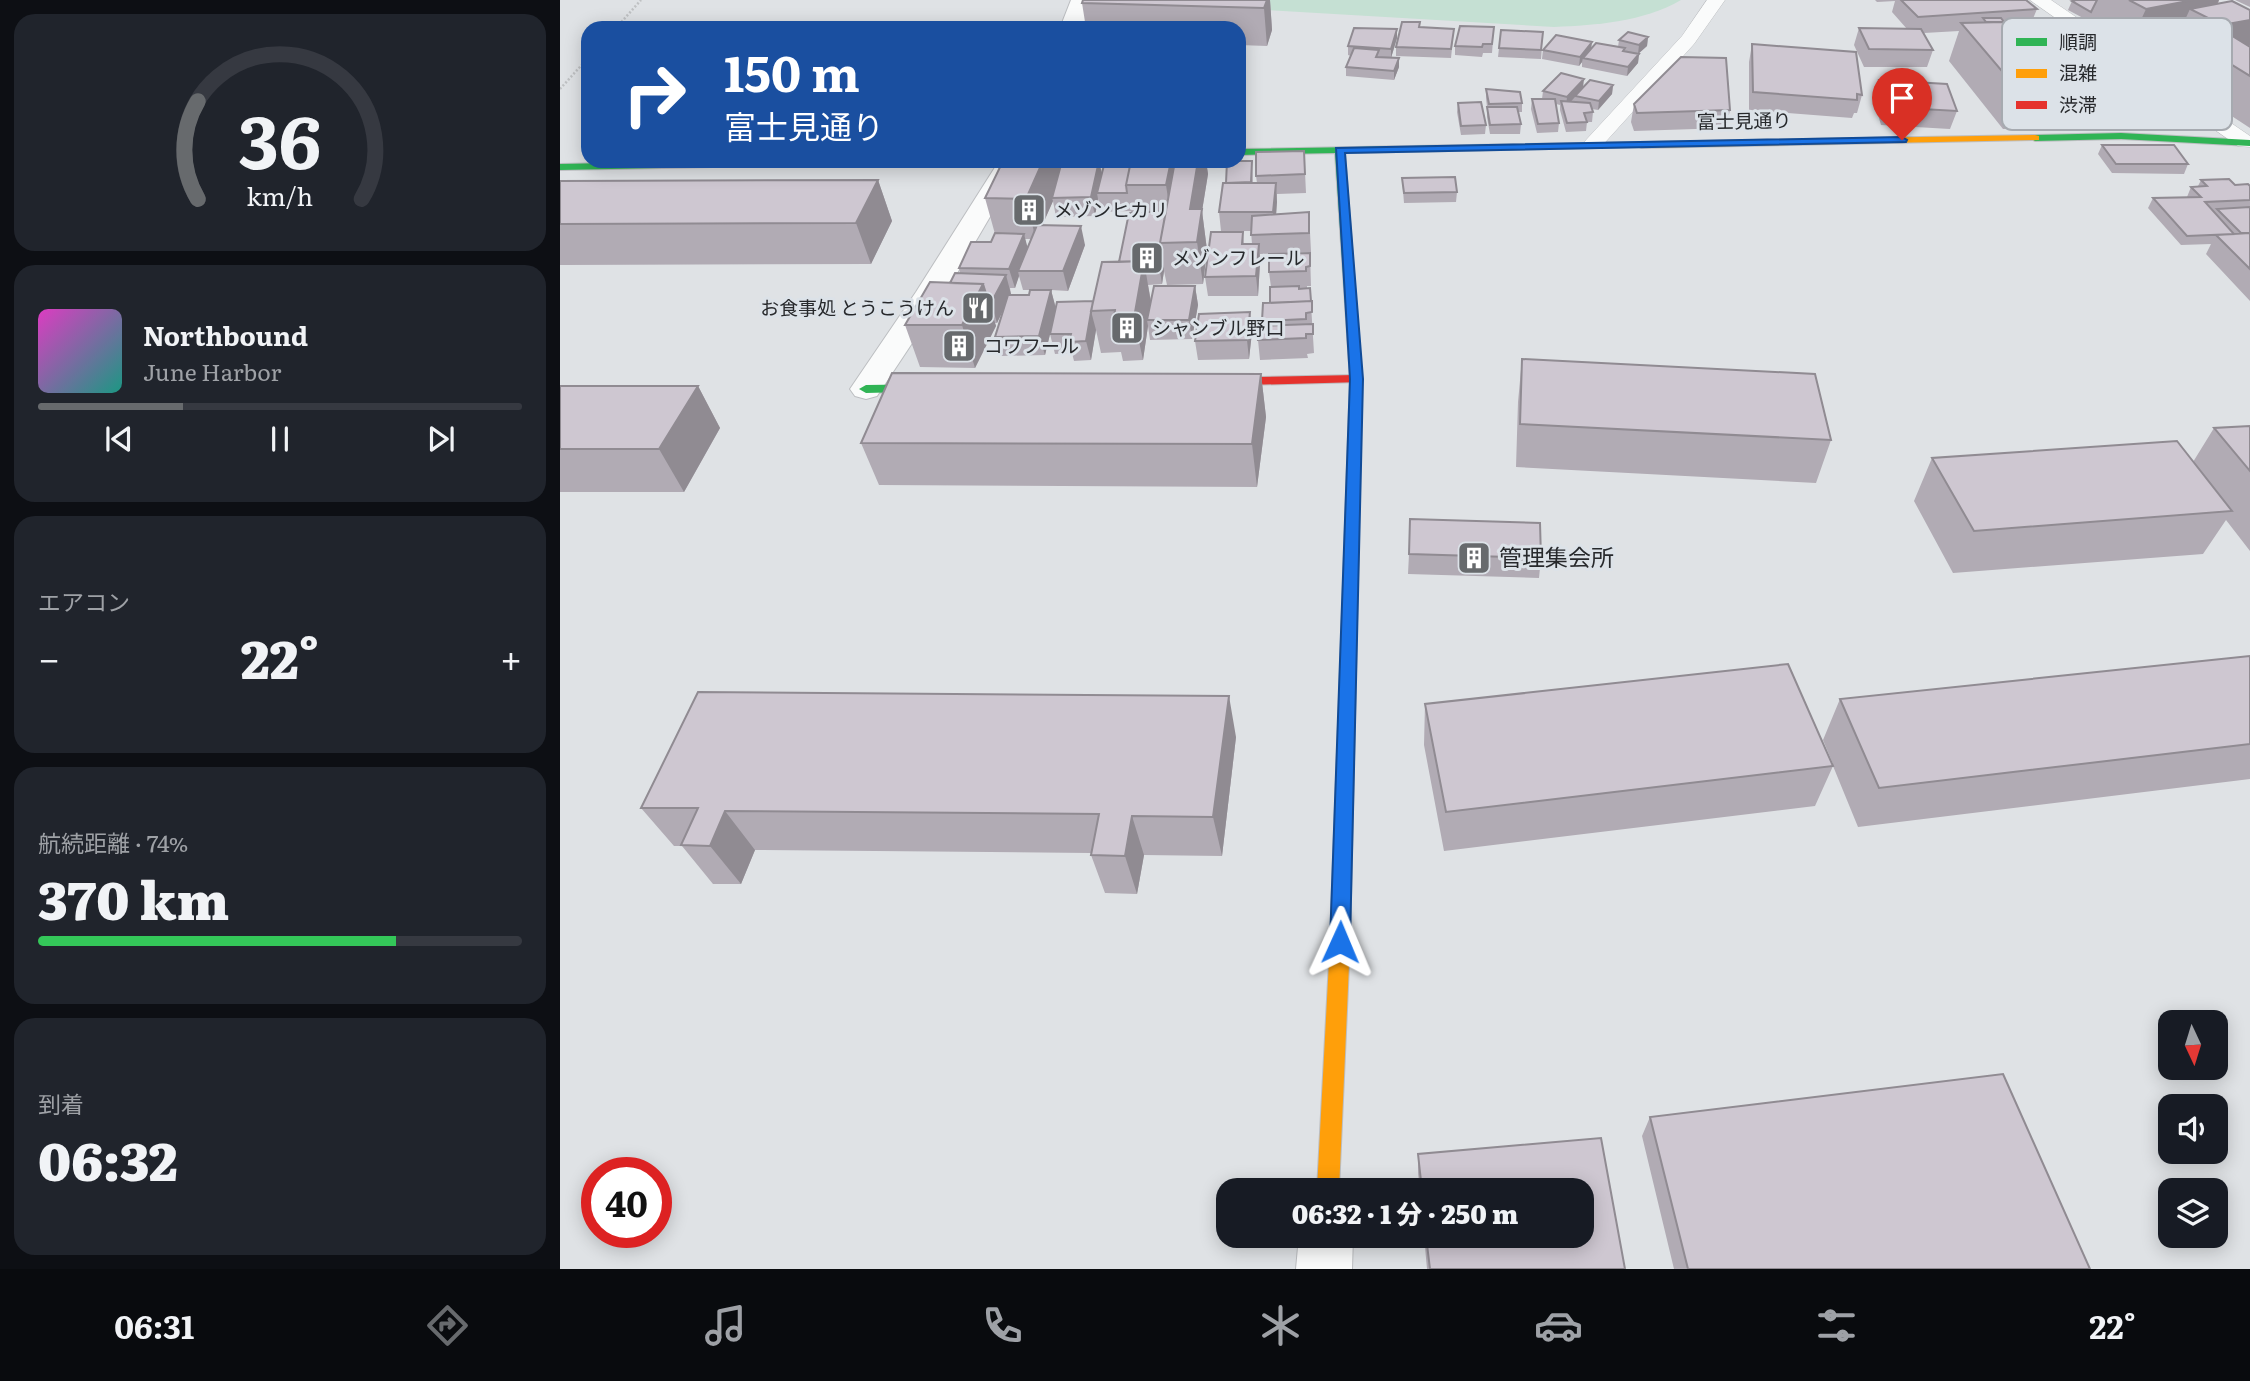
<!DOCTYPE html>
<html lang="ja">
<meta charset="utf-8">
<style>
body{margin:0;font-family:Literata,"Noto Sans JP",serif;background:#20242c;color:#f1f3f6;height:100vh;display:flex;flex-direction:column;font-size:26px;white-space:nowrap}
*{box-sizing:border-box;margin:0}
p{font-size:23px;color:#9ea1a6}
.icon{flex:none;width:38px;height:38px;fill:none;stroke:currentColor;stroke-width:2;stroke-linecap:round;stroke-linejoin:round}
.map{position:relative;flex:1;overflow:hidden}
.details{display:flex;flex-direction:column;gap:14px;padding:14px;background:#0d0f14;width:560px}
.details>*{flex:none}
.banner{position:absolute;left:21px;top:21px;width:665px;height:147px;border-radius:21px;box-shadow:0 4px 18px #0003;background:#1a4fa0;color:#fff;overflow:hidden}
.needle{width:46px;rotate:176deg}
.fabs{position:absolute;left:1598px;top:1010px;display:grid;gap:14px}
.fabs a{display:grid;place-items:center;width:70px;height:70px;border-radius:14px;background:#171b24;box-shadow:0 4px 18px #0003;font-size:35px}
.speed{position:absolute;left:21px;top:1157px;display:flex;gap:14px;font-size:35px;font-weight:700;text-align:center}
.speed>*{display:grid;place-content:center;width:91px;height:91px;border-radius:50%;background:#171b24;box-shadow:0 4px 18px #0003;line-height:1}
.speed .limit{border:10px solid #d22;background:#fff;color:#111}
.pin{position:absolute;display:grid;place-items:center;width:60px;height:60px;color:#fff;margin:-72px -30px;border-radius:50% 50% 50% 0;rotate:-45deg;box-shadow:0 0 7px #0007}
.pin .icon{rotate:45deg}
.me{position:absolute;width:77px;margin:-38px;rotate:1deg;stroke-linejoin:round;filter:drop-shadow(0 0 5px #0008)}
.turn{display:flex;align-items:center;gap:24px;height:147px;padding:0 28px;font-size:32px}
.turn .icon{width:91px;height:91px;stroke-width:2.5}
.turn b{display:block;font-size:49px;line-height:60px}
.big{font-size:52px;font-weight:800;line-height:1.1}
.details .card{flex:1;display:flex;flex-direction:column;justify-content:center;gap:10px;min-width:0;padding:0 24px;border-radius:21px;background:#20242c}
.details .dial{align-items:center;gap:0}
.dial svg{height:182px;overflow:visible;fill:none;stroke:#363941;stroke-width:7;stroke-linecap:round;text-anchor:middle}
.dial text{fill:#f1f3f6;stroke:none}
.song{display:flex;align-items:center;gap:21px}
.cover{width:84px;height:84px;border-radius:10px;background:linear-gradient(135deg,hsl(310 70% 55%),hsl(170 70% 35%))}
.played{height:7px;border-radius:4px;background:linear-gradient(90deg,#676a6d 30%,#363941 30%)}
.keys{display:flex;justify-content:space-around;direction:ltr}
.heat{display:flex;justify-content:space-between;align-items:center;font-size:38px;direction:ltr}
.charge{height:10px;border-radius:5px;background:linear-gradient(90deg,#34c759 74%,#363941 0)}
.trip{position:absolute;left:656px;top:1178px;width:378px;height:70px;border-radius:21px;background:#171b24;box-shadow:0 4px 18px #0003;font-weight:800;line-height:70px;text-align:center}
.tab-bar{display:flex;height:112px;justify-content:space-around;align-items:center;background:#090b0e;color:#9ea1a6}
.tab-bar .icon{width:49px;height:49px}
.tab-bar .active{color:#676a6d}
.tab-bar b{font-size:32px;color:#f1f3f6}
main{display:flex;flex:1;min-height:0}
.map>svg:first-child{display:block}
.green{fill:#c5e0d3}
.lines{fill:none;stroke-linecap:round;stroke-linejoin:round}
.lane-casing{stroke:#bcbec1;stroke-width:1}
.street-casing{stroke:#bcbec1;stroke-width:2}
.fast-casing{stroke:#bcbec1;stroke-width:2}
.slow-casing{stroke:#bcbec1;stroke-width:2}
.jam-casing{stroke:#bcbec1;stroke-width:2}
.path{stroke:#bfc1c3;stroke-width:2.5;stroke-dasharray:2 2;stroke-linecap:butt}
.lane{fill:#fafbfb;fill-rule:evenodd}
.street{fill:#fafbfb;fill-rule:evenodd}
.fast{fill:#30b455;fill-rule:evenodd}
.slow{fill:#ff9f0a;fill-rule:evenodd}
.jam{fill:#e5322d;fill-rule:evenodd}
.wall{fill:#b1abb4;fill-rule:evenodd}
.shaded-wall{fill:#908b92}
.building{fill:#cec7d1;stroke:#908b92;stroke-width:2}
.route{fill:#1a73e8;stroke:#114b97;stroke-width:2}
.labels{text-anchor:middle;stroke-width:6;stroke-linejoin:round;paint-order:stroke}
.far-street-label{font-size:19px;fill:#27292c;stroke:#dce2e8}
.far-poi-label{font-size:19px;fill:#27292c;stroke:#dce2e8;text-anchor:start}
.poi-label{font-size:23px;fill:#27292c;stroke:#dce2e8;text-anchor:start}
.key{fill:#dce2e8;stroke:#a6aab0;stroke-width:2}
.key-label{font-size:19px;fill:#27292c}
</style>
<main>
<section class="details">
<div class="card dial"><svg viewBox="0 0 100 80">
<path d="M14 69A42 42 0 1 1 86 69"/>
<path d="M14 69A42 42 0 0 1 14 26" stroke="#676a6d"/>
<text x="50" y="56" font-size="32" font-weight="700">36</text>
<text x="50" y="72" font-size="11">km/h</text>
</svg></div>
<div class="card">
<div class="song"><i class="cover"></i><div><b>Northbound</b><p>June Harbor</p></div></div>
<div class="played"></div>
<div class="keys"><svg class="icon" aria-label="previous" viewBox="0 0 24 24"><path d="M18 5L8 12l10 7zM5 5v14"/></svg><svg class="icon" aria-label="pause" viewBox="0 0 24 24"><path d="M8 5v14M16 5v14"/></svg><svg class="icon" aria-label="next" viewBox="0 0 24 24"><path d="M6 5l10 7-10 7zM19 5v14"/></svg></div>
</div>
<div class="card"><p>エアコン</p>
<div class="heat"><a>−</a><b class="big">22°</b><a>+</a></div>
</div>
<div class="card"><p>航続距離 · 74%</p><b class="big">370 km</b><div class="charge"></div></div>
<div class="card"><p>到着</p><b class="big">06:32</b></div>
</section>
<div class="map">
<svg width="1690" height="1269" viewBox="0 0 1690 1269">
<rect width="100%" height="100%" fill="#dfe2e5"/>
<!-- green -->
<path class="green" d="M623,0H1121C1083,22 1037,25 994,27L653,7Z"/>
<g class="lines">
<defs>
<path id="lane" d="M1147,0H1165L1134,44L1040,148H1026L1023,144L1026,140L1122,36Z
M1470,0H1491L1690,136V147L1678,146Z"/>
<path id="street" d="M511,0H533L522,28H500Z
M439,161H467L455,174L386,292L317,396L306,399L295,396L290,389L356,292Z
M739,1236H793L792,1269H736Z"/>
<path id="fast" d="M1561,133L1690,140V146L1561,139L1475,141L1470,138L1475,135Z
M1081,142L1086,145L1085,147L785,153L802,379L796,671L794,675H782L780,671L790,379L775,153L679,155V149Z
M148,161H316L311,164L0,170V164Z
M377,384L382,385V391L306,393L299,389L306,385Z"/>
<path id="slow" d="M1475,135L1479,136V140L1081,148L1076,145L1081,142Z
M788,665L794,667L796,671L790,942L779,1190H757L770,942L780,671L782,667Z"/>
<path id="jam" d="M796,375L802,379L801,382L651,386L645,382L651,378Z"/>
</defs>
<!-- lane casing -->
<use href="#lane" class="lane-casing"/>
<!-- street casing -->
<use href="#street" class="street-casing"/>
<!-- fast casing -->
<use href="#fast" class="fast-casing"/>
<!-- slow casing -->
<use href="#slow" class="slow-casing"/>
<!-- jam casing -->
<use href="#jam" class="jam-casing"/>
<!-- path -->
<path class="path" d="M56,28L81,0
M0,89L28,58"/>
<!-- lane -->
<use href="#lane" class="lane"/>
<!-- street -->
<use href="#street" class="street"/>
<!-- fast -->
<use href="#fast" class="fast"/>
<!-- slow -->
<use href="#slow" class="slow"/>
<!-- jam -->
<use href="#jam" class="jam"/>
</g>
<!-- wall -->
<path class="wall" d="M523,0H710L712,30L707,46L679,45V28H526L522,3Z
M1315,0H1466L1477,9L1472,21L1525,19L1508,10L1512,1L1516,0H1659L1658,4L1690,45V128L1612,77L1617,66L1601,68L1577,52L1580,44L1569,46L1534,26L1533,29L1542,37L1536,52L1569,66L1565,75L1513,78L1499,62L1501,56L1476,57L1504,88L1488,127L1443,129L1389,61L1399,31L1364,33L1373,50L1367,67H1304L1294,45L1299,28L1347,29L1332,12L1335,1L1317,2ZM1617,37L1616,41L1604,39Z
M1675,0H1690V7Z
M934,27L932,53H923L922,57L895,55V46Z
M894,29L891,58L836,56V47Z
M983,32L981,59L938,57L939,48Z
M1088,37L1087,46L1078,54H1079L1078,63L1067,76L1022,67V62L1019,66L982,59L983,50L1058,47L1059,40Z
M837,38L831,58H839V67L834,80L786,76V67L791,56L788,55V46Z
M1192,44L1302,95L1297,113H1294L1292,118L1189,110V62Z
M1530,78L1601,85L1597,95H1592L1590,99L1639,110L1653,117L1648,126L1575,128L1566,117L1567,114L1563,109L1566,101H1540L1527,88Z
M1319,80L1397,111L1390,129L1321,125L1313,98Z
M1053,85L1052,94L1038,110L1032,109L1033,112L1032,122H1027L1026,131L1006,132L1000,110V105L996,104L999,123L998,132L977,133L971,109L972,99H982L983,91L1023,87Z
M926,89L962,103V112H958L961,124L960,134H930L927,117V107L926,98Z
M898,103L926,125L925,134L901,135L897,112Z
M1074,104L1170,110L1166,128L1074,131L1071,122Z
M1542,145L1628,164L1624,174L1552,173L1538,154Z
M744,151L746,193L717,194L716,214L749,212L751,252L700,254V263L698,296H648L645,277L683,232L684,244H692L691,231H661L659,212L666,183L692,161L693,183H697L696,176Z
M545,161H646L648,174L642,211L647,250L643,284L607,285L604,271L602,284L588,285L591,301L635,286L638,305L632,339L590,340L588,326L583,360L563,361L561,352L541,353L536,330L531,360L514,361L512,353L495,354L490,334L493,322L485,355L441,356L435,337L443,310L437,323H435L436,326L415,368L360,367L345,325L400,273L399,268L431,242L435,234L425,198L501,167L542,174ZM538,199L541,212L571,211L559,262L533,301L496,309L491,290L508,291L525,245L482,225L493,201L496,217L535,216ZM465,239H471L467,247ZM459,276L463,290H485L469,295H451L450,288H455Z
M842,178L897,192L896,202L844,203Z
M318,180L332,221L311,264L0,265V181Z
M1641,180L1690,186V301L1646,254L1651,244L1621,245L1588,208L1593,198L1627,197L1631,187L1638,186Z
M750,253L751,286H747V289L750,288L754,353L747,354L748,358L700,360L698,340L703,326L702,321L710,303L711,287L709,272Z
M692,332L689,359L638,360L635,341Z
M962,359L1271,440L1256,483L956,467L958,402Z
M701,374L706,417L697,487L319,485L301,443Z
M0,386H138L160,428L124,492H0Z
M1690,426V551L1666,520L1643,554L1393,573L1354,501L1372,458L1633,462L1654,428Z
M849,554L981,558L979,578L848,574Z
M1690,656V779L1298,827L1273,766L1255,806L884,851L864,745L865,704L1273,764L1263,740L1280,699Z
M676,737L662,856L584,855L577,894L545,893L531,855V853L195,850L181,884H153L122,846H114L81,808Z
M1090,1117L1530,1269H1114L1082,1136Z
M1041,1138L1065,1269H867L864,1236H1022V1190H860L858,1173V1154Z"/>
<!-- shaded-wall -->
<path class="shaded-wall" d="M707,0H710L712,30L707,46L704,8Z
M1633,0H1659L1650,19L1630,9L1617,37L1583,44L1581,43L1580,44L1569,46L1586,9Z
M1690,20V45L1685,54L1650,51L1662,25Z
M837,29V38L831,58V49Z
M1088,37L1087,46L1078,54L1079,45Z
M1032,42L1031,51L1023,58L1022,62L1019,66L1020,57Z
M1079,54L1078,63L1067,76L1068,67Z
M1621,57L1617,66L1601,68L1606,59Z
M839,58V67L834,80V71Z
M1024,79L1023,88L1006,107L1007,97Z
M1053,85L1052,94L1038,110L1039,101Z
M483,161H499L503,177L492,198L493,201L476,240L466,199Z
M539,161L543,178L537,193L538,199L535,216L531,197Z
M610,161H619L612,226L606,185Z
M638,161H646L648,174L642,211L647,250L643,284L637,242L630,209Z
M318,180L332,221L311,264L296,223Z
M716,183L717,202L715,231L713,212Z
M521,226L525,245L508,291L503,271Z
M464,234L469,253L458,271L459,276L455,288L449,269Z
M699,244L700,263L698,296L696,276Z
M601,252L604,271L602,284L599,265Z
M584,261L591,303L587,320L588,326L583,360L574,318Z
M446,275L451,294L437,323L431,303Z
M423,284L436,326L415,368L402,325Z
M635,286L638,305L632,339L629,320Z
M491,290L496,309L485,355L479,336Z
M531,311L536,330L531,360L526,341Z
M690,312L692,332L689,359L687,340Z
M701,374L706,417L697,487L692,444Z
M138,386L160,428L124,492L99,449Z
M669,696L676,737L662,856L653,817Z
M165,811L195,850L181,884L150,846Z
M572,816L584,855L577,894L565,856Z"/>
<!-- building -->
<path class="building" d="M523,0H707L704,8L522,3Z
M1341,0H1466L1477,9L1358,17Z
M1516,0H1537L1531,12L1512,1Z
M1569,0H1633L1586,9Z
M1672,1L1690,10V20L1662,25L1630,9Z
M1423,18H1441L1444,22L1529,19L1535,25H1530L1542,37L1460,40L1444,22H1426Z
M842,22H860L859,27L894,29L891,49L836,47Z
M1444,22L1504,88L1458,90L1401,23Z
M900,26L934,27L932,44H923L922,47L895,46Z
M794,28L837,29L831,49L788,46Z
M1299,28L1361,29L1373,50L1309,49Z
M941,30L983,32L981,50L939,48Z
M1068,32L1088,37L1079,45L1059,40Z
M1669,34L1690,47V76L1630,39Z
M996,35L1032,42L1020,57L983,50Z
M1036,43L1065,48L1063,51L1079,54L1068,67L1023,58Z
M1192,44L1296,52L1302,95L1297,94V100L1193,92Z
M794,48L819,50L816,57L839,58L834,71L786,67Z
M1121,57L1166,58L1170,110L1077,113L1074,104Z
M1001,73L1024,79L1007,97L983,91Z
M1030,80L1053,85L1039,101L1015,96Z
M1319,80L1387,84L1397,111L1326,107Z
M926,89L960,92L962,103L929,104Z
M972,99H995L999,123L978,124Z
M1001,101L1030,103L1033,112L1024,113L1027,122L1007,123Z
M921,102L926,125L901,126L898,103Z
M927,107H957L961,124L930,125Z
M1542,145H1614L1628,164H1556Z
M744,151L745,174L696,176V152Z
M443,161H483L466,199L425,198Z
M502,161H539L531,197L492,198Z
M545,161H571L566,185L567,193H537Z
M571,161H611L606,185H566Z
M615,161H638L630,209H642L637,242L600,243Z
M667,161H692L691,182L666,183Z
M895,177L897,192L844,193L842,178Z
M1669,179L1675,185L1688,184L1690,186V200L1645,202L1674,234L1627,236L1593,198L1641,197L1631,187L1647,186L1641,180Z
M318,180L296,223L0,224V181Z
M663,183H716L713,212H659Z
M1690,207V233H1681L1657,209Z
M606,211L600,243L601,251L599,265L585,266L584,261L559,262L569,213Z
M749,212V233L691,235L692,216Z
M477,225L521,226L503,271H458Z
M651,232H683L682,244H699L696,276L645,277Z
M435,233L464,234L449,269L399,268L411,242H431Z
M1690,233V269L1656,235Z
M750,253V266L746,267V271L709,272V254Z
M584,261L574,318H554L555,310L531,311L542,262Z
M395,273L446,275L431,303H429L423,284L390,283Z
M370,282L423,284L402,325H345Z
M594,286H635L629,320H587Z
M739,286V289L750,288L751,301L710,303V287Z
M470,290H491L479,336L435,337L448,295H469Z
M533,301L526,341L509,342L511,334H490L497,302Z
M752,301V312L746,313V319L702,321L703,303Z
M690,312L687,340L635,341L639,314Z
M753,324V334H746V338L698,340L699,326Z
M962,359L1255,374L1271,440L960,424Z
M332,373L701,374L692,444L301,443Z
M0,386H138L99,449H0Z
M1690,426V471L1654,428Z
M1617,441L1672,511L1414,531L1372,458Z
M850,519L980,523L981,558L849,554Z
M1690,656V744L1319,788L1280,699Z
M1228,664L1273,766L886,812L865,704Z
M138,692L669,696L653,817L572,816L565,856L531,855L539,814L165,811L150,846L121,845L138,808H81Z
M1443,1074L1530,1269H1128L1090,1117Z
M1041,1138L1065,1269H870L866,1236H1022V1190H862L858,1154Z"/>
<!-- route -->
<path class="route" d="M1342,137L1347,140L1346,142L785,153L803,379L790,942L787,949L780,951L773,949L770,942L790,379L776,148Z"/>
<!-- icons -->
<defs>
<symbol id="building-square" viewBox="-11 -11 22 22"><rect x="-9" y="-9" width="18" height="18" rx="4" fill="#676a6d" stroke="#dce2e8"/><path d="M-4-6H4V6H1V3H-1V6H-4ZM-2.5-4.3h1.7v1.8h-1.7ZM.8-4.3h1.7v1.8H.8ZM-2.5-1h1.7V.8h-1.7ZM.8-1h1.7V.8H.8Z" fill="#fff"/></symbol>
<symbol id="restaurant-square" viewBox="-11 -11 22 22"><rect x="-9" y="-9" width="18" height="18" rx="4" fill="#676a6d" stroke="#dce2e8"/><path d="M-5-6h1v4h1v-4h1v4h1v-4h1v5L-1.5 .5V6h-2V.5L-5-1ZM5-6V6H3V1.5H1.5Q1.5-4 5-6Z" fill="#fff"/></symbol>
</defs>
<g fill-rule="evenodd">
<use href="#building-square" x="450" y="191" width="38" height="38"/>
<use href="#building-square" x="568" y="239" width="38" height="38"/>
<use href="#restaurant-square" x="399" y="289" width="38" height="38"/>
<use href="#building-square" x="548" y="309" width="38" height="38"/>
<use href="#building-square" x="380" y="327" width="38" height="38"/>
<use href="#building-square" x="895" y="539" width="38" height="38"/>
</g>
<g class="labels">
<!-- far-street labels -->
<g class="far-street-label">
<text transform="translate(1184 121) rotate(-1)" y="7">富士見通り</text>
</g>
<!-- far-poi labels -->
<g class="far-poi-label">
<text x="494" y="217">メゾンヒカリ</text>
<text x="612" y="265">メゾンフレール</text>
<text x="394" y="315" text-anchor="end">お食事処 とうこうけん</text>
<text x="592" y="335">シャンブル野口</text>
<text x="424" y="353">コワフール</text>
</g>
<!-- poi labels -->
<g class="poi-label">
<text x="939" y="566">管理集会所</text>
</g>
</g>
<!-- legend -->
<rect x="1442" y="18" width="230" height="112" rx="10" class="key"/>
<rect x="1456" y="38" width="31" height="8" fill="#30b455"/>
<rect x="1456" y="69" width="31" height="9" fill="#ff9f0a"/>
<rect x="1456" y="101" width="31" height="8" fill="#e5322d"/>
<g class="key-label">
<text x="1499" y="49">順調</text>
<text x="1499" y="80">混雑</text>
<text x="1499" y="112">渋滞</text>
</g>
</svg>
<div class="fabs">
<a><svg class="needle" viewBox="-14 -14 28 28"><path d="M0-13l5 13h-10z" fill="#e53935"/><path d="M0 13l5-13h-10z" fill="#9ea1a6"/></svg></a>
<a><svg class="icon" aria-label="sound" viewBox="0 0 24 24"><path d="M4 9h4l5-4v14l-5-4H4zM17 9q2 3 0 6"/></svg></a>
<a><svg class="icon" aria-label="layers" viewBox="0 0 24 24"><path d="M12 4l9 5-9 5-9-5zM3 14l9 5 9-5"/></svg></a>
</div>
<div class="speed"><div class="limit">40</div></div>
<div class="pin" style="left:1342px;top:140px;background:#d93025"><svg class="icon" aria-label="arrive" viewBox="0 0 24 24"><path d="M6 21V4h12l-3 4 3 4H6"/></svg></div>
<svg class="me" style="left:780px;top:942px" viewBox="-20 -20 40 40"><path d="M0-17L14 15 0 8-14 15z" fill="#1a73e8" stroke="#fff" stroke-width="4"/></svg>
<div class="trip">06:32 · 1 分 · 250 m</div>
<div class="banner">
<div class="turn"><svg class="icon" aria-label="right" viewBox="0 0 24 24"><path d="M7 20v-9h11M14 6l5 5-5 5"/></svg><div><b>150 m</b>富士見通り</div></div>
</div>
</div>
</main>
<nav class="tab-bar">
<b>06:31</b>
<svg class="icon active" aria-label="directions" viewBox="0 0 24 24"><path d="M12 3l9 9-9 9-9-9zM9 14v-3h6M13 9l2 2-2 2"/></svg>
<svg class="icon" aria-label="music" viewBox="0 0 24 24"><path d="M9 18V5l10-2v13"/><circle cx="6" cy="18" r="3"/><circle cx="16" cy="16" r="3"/></svg>
<svg class="icon" aria-label="phone" viewBox="0 0 24 24"><path d="M5 4h4l2 5-3 2q2 4 5 5l2-3 5 2v4C11 20 4 13 5 4z"/></svg>
<svg class="icon" aria-label="climate" viewBox="0 0 24 24"><path d="M12 3v18M4 7l16 10M4 17L20 7"/></svg>
<svg class="icon" aria-label="car" viewBox="0 0 24 24"><path d="M5 17H2v-5l4-1 3-4h7l3 4 3 1v5h-3M9 17h6M6 11h13"/><circle cx="7" cy="17" r="2"/><circle cx="17" cy="17" r="2"/></svg>
<svg class="icon" aria-label="filters" viewBox="0 0 24 24"><path d="M4 7h16M4 17h16"/><circle cx="9" cy="7" r="2"/><circle cx="15" cy="17" r="2"/></svg>
<b>22°</b>
</nav>
